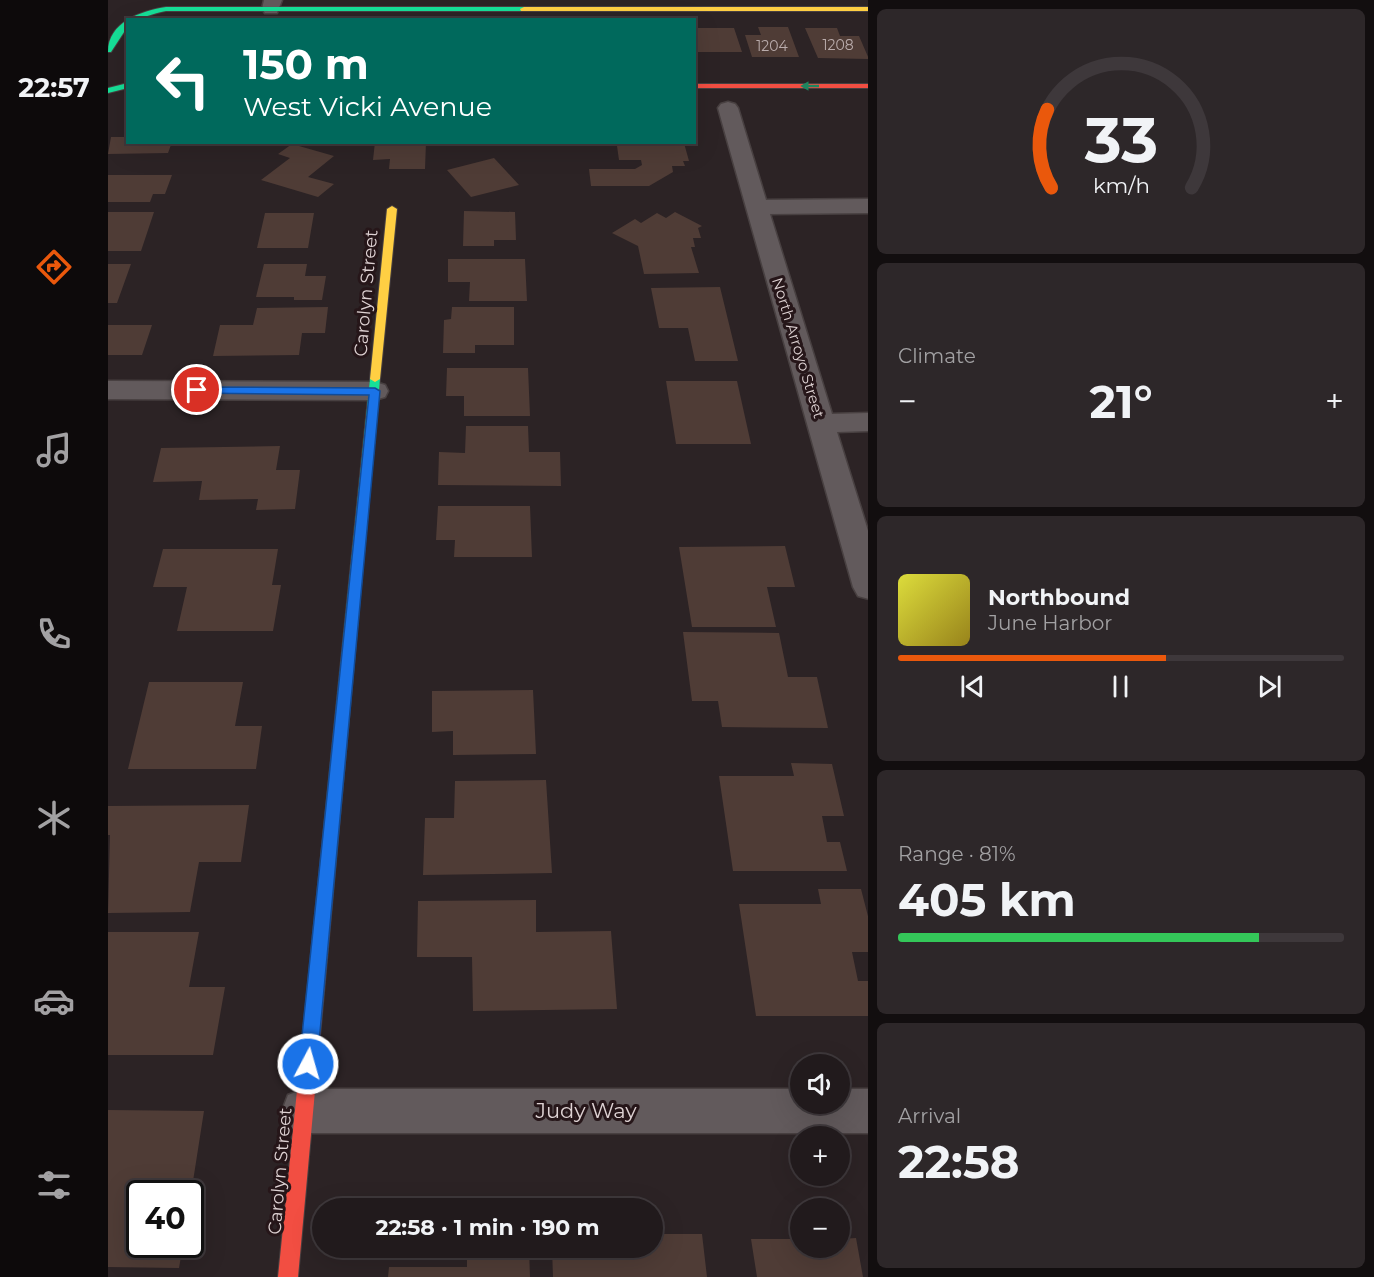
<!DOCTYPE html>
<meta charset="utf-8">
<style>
body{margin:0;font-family:Montserrat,sans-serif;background:#2d2729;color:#f1f3f6;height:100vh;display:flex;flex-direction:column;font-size:22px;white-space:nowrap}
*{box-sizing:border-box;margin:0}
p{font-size:20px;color:#a2a1a3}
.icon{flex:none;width:33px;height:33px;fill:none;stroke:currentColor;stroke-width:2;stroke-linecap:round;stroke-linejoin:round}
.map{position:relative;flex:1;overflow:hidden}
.details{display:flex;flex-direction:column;gap:9px;padding:9px;background:#120e0f;width:506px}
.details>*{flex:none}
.top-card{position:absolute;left:18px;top:18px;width:570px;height:126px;border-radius:0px;box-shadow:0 6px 24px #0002,0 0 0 2px #3e383b;background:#00695c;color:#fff;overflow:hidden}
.tools{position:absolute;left:682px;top:1054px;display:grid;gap:12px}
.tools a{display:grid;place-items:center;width:60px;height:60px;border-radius:50%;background:#211a1c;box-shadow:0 6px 24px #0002,0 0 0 2px #3e383b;font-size:30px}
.speed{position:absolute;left:18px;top:1180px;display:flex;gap:12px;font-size:30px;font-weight:700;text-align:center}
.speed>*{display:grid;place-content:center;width:78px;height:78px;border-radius:50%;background:#211a1c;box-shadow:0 6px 24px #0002,0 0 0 2px #3e383b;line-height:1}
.speed .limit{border:3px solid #111;border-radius:9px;background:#fff;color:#111}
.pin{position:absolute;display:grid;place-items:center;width:51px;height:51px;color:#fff;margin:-26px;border:3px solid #fff;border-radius:50%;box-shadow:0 2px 6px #0007}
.me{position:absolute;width:66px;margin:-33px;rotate:6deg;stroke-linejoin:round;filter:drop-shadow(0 0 4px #0008)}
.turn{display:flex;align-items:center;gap:21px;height:126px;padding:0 18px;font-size:27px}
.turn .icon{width:78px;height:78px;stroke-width:2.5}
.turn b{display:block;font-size:42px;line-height:51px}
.big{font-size:45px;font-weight:700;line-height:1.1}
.details .widget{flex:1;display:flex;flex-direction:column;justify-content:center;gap:9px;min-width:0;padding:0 21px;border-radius:9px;background:#2d2729}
.details .dial{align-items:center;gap:0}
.dial svg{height:156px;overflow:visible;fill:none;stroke:#3e383b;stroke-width:7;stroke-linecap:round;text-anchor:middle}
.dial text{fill:#f1f3f6;stroke:none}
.song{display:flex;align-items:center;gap:18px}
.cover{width:72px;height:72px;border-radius:9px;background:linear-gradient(135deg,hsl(60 70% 55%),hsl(50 70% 35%))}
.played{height:6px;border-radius:3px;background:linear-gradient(90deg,#ea580c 60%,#3e383b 60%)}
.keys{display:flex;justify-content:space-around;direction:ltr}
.heat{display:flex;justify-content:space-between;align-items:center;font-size:33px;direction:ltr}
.charge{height:9px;border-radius:4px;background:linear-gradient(90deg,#34c759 81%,#3e383b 0)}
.trip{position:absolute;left:204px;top:1198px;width:351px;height:60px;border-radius:30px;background:#211a1c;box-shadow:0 6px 24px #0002,0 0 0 2px #3e383b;font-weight:700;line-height:60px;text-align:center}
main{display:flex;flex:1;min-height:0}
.menu{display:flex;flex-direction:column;width:108px;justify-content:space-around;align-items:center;background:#0d0a0b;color:#a2a1a3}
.menu .icon{width:42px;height:42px}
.menu .on{color:#ea580c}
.menu b{font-size:27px;color:#f1f3f6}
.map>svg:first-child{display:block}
.building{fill:#4f3c36}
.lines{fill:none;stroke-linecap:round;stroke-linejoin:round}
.street-casing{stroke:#484041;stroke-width:3}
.fast-casing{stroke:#484041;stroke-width:2}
.slow-casing{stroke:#484041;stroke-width:2}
.jam-casing{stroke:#484041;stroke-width:2}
.street{fill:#625a5c;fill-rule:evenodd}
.fast{fill:#16e098;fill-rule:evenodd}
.slow{fill:#ffcf43;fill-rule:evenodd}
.jam{fill:#f24e42;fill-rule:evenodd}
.oneway{fill:#1d855f}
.route{fill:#1a73e8;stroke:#114b97;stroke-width:1.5}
.labels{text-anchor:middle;stroke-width:6;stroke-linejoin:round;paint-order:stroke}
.far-number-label{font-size:14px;fill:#baacac}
.far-street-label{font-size:15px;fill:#ded2d3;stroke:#261619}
.street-label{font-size:18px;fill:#ded2d3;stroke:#261619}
.near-street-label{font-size:21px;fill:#ded2d3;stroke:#261619}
</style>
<main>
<nav class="menu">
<b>22:57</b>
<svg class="icon on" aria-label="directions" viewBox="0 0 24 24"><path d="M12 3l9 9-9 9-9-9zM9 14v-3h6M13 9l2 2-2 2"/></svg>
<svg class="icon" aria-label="music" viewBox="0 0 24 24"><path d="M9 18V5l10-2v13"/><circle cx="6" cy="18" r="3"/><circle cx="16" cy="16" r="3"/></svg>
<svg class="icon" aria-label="phone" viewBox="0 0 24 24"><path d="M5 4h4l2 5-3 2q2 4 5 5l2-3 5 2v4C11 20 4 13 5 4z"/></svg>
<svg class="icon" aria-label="climate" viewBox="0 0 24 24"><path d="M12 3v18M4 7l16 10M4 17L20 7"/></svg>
<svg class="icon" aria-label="car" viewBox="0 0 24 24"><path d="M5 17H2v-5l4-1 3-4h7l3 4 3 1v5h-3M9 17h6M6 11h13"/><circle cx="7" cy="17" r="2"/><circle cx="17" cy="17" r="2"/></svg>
<svg class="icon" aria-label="filters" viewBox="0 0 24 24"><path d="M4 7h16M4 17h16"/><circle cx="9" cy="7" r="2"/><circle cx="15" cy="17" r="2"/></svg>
</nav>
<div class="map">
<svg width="761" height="1277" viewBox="0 0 761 1277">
<rect width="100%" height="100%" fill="#2c2325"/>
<!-- building -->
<path class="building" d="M650,27H680L691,57H644L637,35H653Z
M586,28H626L634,52H586Z
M697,28H729L732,36H751L761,59L710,58Z
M3,137H20V142H64L60,153L0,154Z
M267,142H318L317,169H281L282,159L265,160Z
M529,142L576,143L581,161H575L577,166H564L565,172L541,186H483L481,169H527L534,165L533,160H511L509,146H529Z
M184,144L226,156L200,177L226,184L210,197L153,180L182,158L170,154Z
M386,158L411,185L363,197L339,170Z
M0,175H64L57,194H45L42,202H0Z
M356,211L407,212L408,240H386V246H355Z
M0,212H46L33,251H0Z
M567,212L594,226L590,228L593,238H585L587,247H583L591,273L536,274L530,246L504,233L527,219L533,223L549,213L558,218Z
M157,213H206L200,248H149Z
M340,259H417L419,301H361L362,282H340Z
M0,264H23L9,303H0Z
M156,264H199L197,276H218L214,300H186V297H148Z
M612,287L630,361H587L580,328H551L543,288Z
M220,307L217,333H194L191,355L105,356L112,325H145L149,308Z
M344,307H406V345H367V353H335L336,320L343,319Z
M0,325H44L34,355H0Z
M339,368H420L422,416H356V396H338Z
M558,381H629L643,444H568Z
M358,426H420L421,452H452L453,486L330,485L331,452L357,453Z
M172,446L168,470H192L187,509L148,510L150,499L91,500L94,481L45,482L53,448Z
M330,506H422L424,557H346L347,540H328Z
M677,546L687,587H659L668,627H584L571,547Z
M55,549H170L164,585H173L165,631H69L79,587H45Z
M575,632L671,633L680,677H709L720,728L614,727L610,701H584Z
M41,682H135L127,726H154L148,769H20Z
M425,690L428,754L345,755V731L324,732V691Z
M683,763L724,764L736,816H714L719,842H732L739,871H625L611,776H686Z
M438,780L444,873L315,875L317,818H346L347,781Z
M141,805L133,862H91L82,912L0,913L2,835H0V806Z
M710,889H753L761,920V952H744L750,981H761V1016H648L631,904H713Z
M428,900V932L503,931L509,1009L365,1011L364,957H309L310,901Z
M0,932H91L81,987H117L105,1055H0Z
M0,1110L96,1111L83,1194H32V1245H75L71,1268L0,1267Z
M544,1234H594L599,1277H445L444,1248H544Z
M748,1238L755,1277H649L643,1239H693V1248H732V1239Z
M359,1248H421L422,1277H280L281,1267H359Z"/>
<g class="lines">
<defs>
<path id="street" d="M156,0H174L169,13H157L154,9Z
M620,102L627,104L630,108L658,200L761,199V213L662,214L724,414L761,413V431L729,432L761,534V599L750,596L745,587L610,108L613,104Z
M0,381L267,382L277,385L280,391L277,397L267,400L0,399Z
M196,1089H693V1104H732V1089H761V1133H196L180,1127L174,1111L180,1095Z"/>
<path id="fast" d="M58,7H416L420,9L416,11H58C45,13 32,20 20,20V26L3,52H0C0,22 33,11 58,7Z
M20,83V88L0,93V88Z
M267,376L272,379L225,894L223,899L217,902L211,899L209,894L262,379Z"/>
<path id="slow" d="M416,7H761V11H413L412,9Z
M284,206L289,209L272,379L267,382L262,379L279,209Z"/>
<path id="jam" d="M586,84H761V88H586Z
M217,886L223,889L225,894L190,1277H170L209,894L211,889Z"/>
</defs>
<!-- street casing -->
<use href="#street" class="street-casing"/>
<!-- fast casing -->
<use href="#fast" class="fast-casing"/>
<!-- slow casing -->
<use href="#slow" class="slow-casing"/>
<!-- jam casing -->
<use href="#jam" class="jam-casing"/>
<!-- street -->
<use href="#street" class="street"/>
<!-- fast -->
<use href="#fast" class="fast"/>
<!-- slow -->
<use href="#slow" class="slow"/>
<!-- jam -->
<use href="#jam" class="jam"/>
</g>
<!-- one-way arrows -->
<defs><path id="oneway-solid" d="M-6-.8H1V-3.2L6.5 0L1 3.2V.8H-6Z" transform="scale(1.5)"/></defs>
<use class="oneway" href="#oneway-solid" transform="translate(702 86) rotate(180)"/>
<!-- route -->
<path class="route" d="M89,387L267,388L272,391L209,1064L207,1070L200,1073L194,1070L191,1064L261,395L85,393L83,390Z"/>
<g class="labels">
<!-- far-number labels -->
<g class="far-number-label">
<text x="730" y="50">1208</text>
<text x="664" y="51">1204</text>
</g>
<!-- far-street labels -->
<g class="far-street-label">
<text transform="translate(690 348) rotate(73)" y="5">North Arroyo Street</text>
</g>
<!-- street labels -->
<g class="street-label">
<text transform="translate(258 293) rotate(-85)" y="6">Carolyn Street</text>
<text transform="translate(172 1171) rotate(-85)" y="6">Carolyn Street</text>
</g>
<!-- near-street labels -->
<g class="near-street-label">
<text x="478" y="1118">Judy Way</text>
</g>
</g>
</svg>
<div class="tools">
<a><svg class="icon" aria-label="sound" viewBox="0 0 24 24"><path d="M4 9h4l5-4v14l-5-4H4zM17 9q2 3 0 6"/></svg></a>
<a>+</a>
<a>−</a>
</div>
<div class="speed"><div class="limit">40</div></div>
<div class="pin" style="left:89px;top:390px;background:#d93025"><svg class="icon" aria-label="arrive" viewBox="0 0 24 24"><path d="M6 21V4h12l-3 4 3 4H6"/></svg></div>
<svg class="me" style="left:200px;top:1064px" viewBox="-20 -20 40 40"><circle r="17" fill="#1a73e8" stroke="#fff" stroke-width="3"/><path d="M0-11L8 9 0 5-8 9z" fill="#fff"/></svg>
<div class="trip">22:58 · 1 min · 190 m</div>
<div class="top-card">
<div class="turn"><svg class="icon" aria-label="left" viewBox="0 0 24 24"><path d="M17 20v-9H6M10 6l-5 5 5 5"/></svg><div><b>150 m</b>West Vicki Avenue</div></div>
</div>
</div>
<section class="details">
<div class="widget dial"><svg viewBox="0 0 100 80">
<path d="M14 69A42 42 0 1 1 86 69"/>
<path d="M14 69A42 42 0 0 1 12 29" stroke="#ea580c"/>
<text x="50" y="56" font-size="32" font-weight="700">33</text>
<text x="50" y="72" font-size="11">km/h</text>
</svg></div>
<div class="widget"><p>Climate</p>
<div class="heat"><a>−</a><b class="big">21°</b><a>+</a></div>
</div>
<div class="widget">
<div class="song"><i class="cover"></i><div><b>Northbound</b><p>June Harbor</p></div></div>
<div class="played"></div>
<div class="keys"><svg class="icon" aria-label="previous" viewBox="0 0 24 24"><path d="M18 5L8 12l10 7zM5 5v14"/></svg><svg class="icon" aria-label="pause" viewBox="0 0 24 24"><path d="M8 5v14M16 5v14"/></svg><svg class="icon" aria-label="next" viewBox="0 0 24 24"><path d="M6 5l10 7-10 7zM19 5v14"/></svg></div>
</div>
<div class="widget"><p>Range · 81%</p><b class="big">405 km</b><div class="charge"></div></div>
<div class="widget"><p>Arrival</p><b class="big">22:58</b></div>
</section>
</main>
